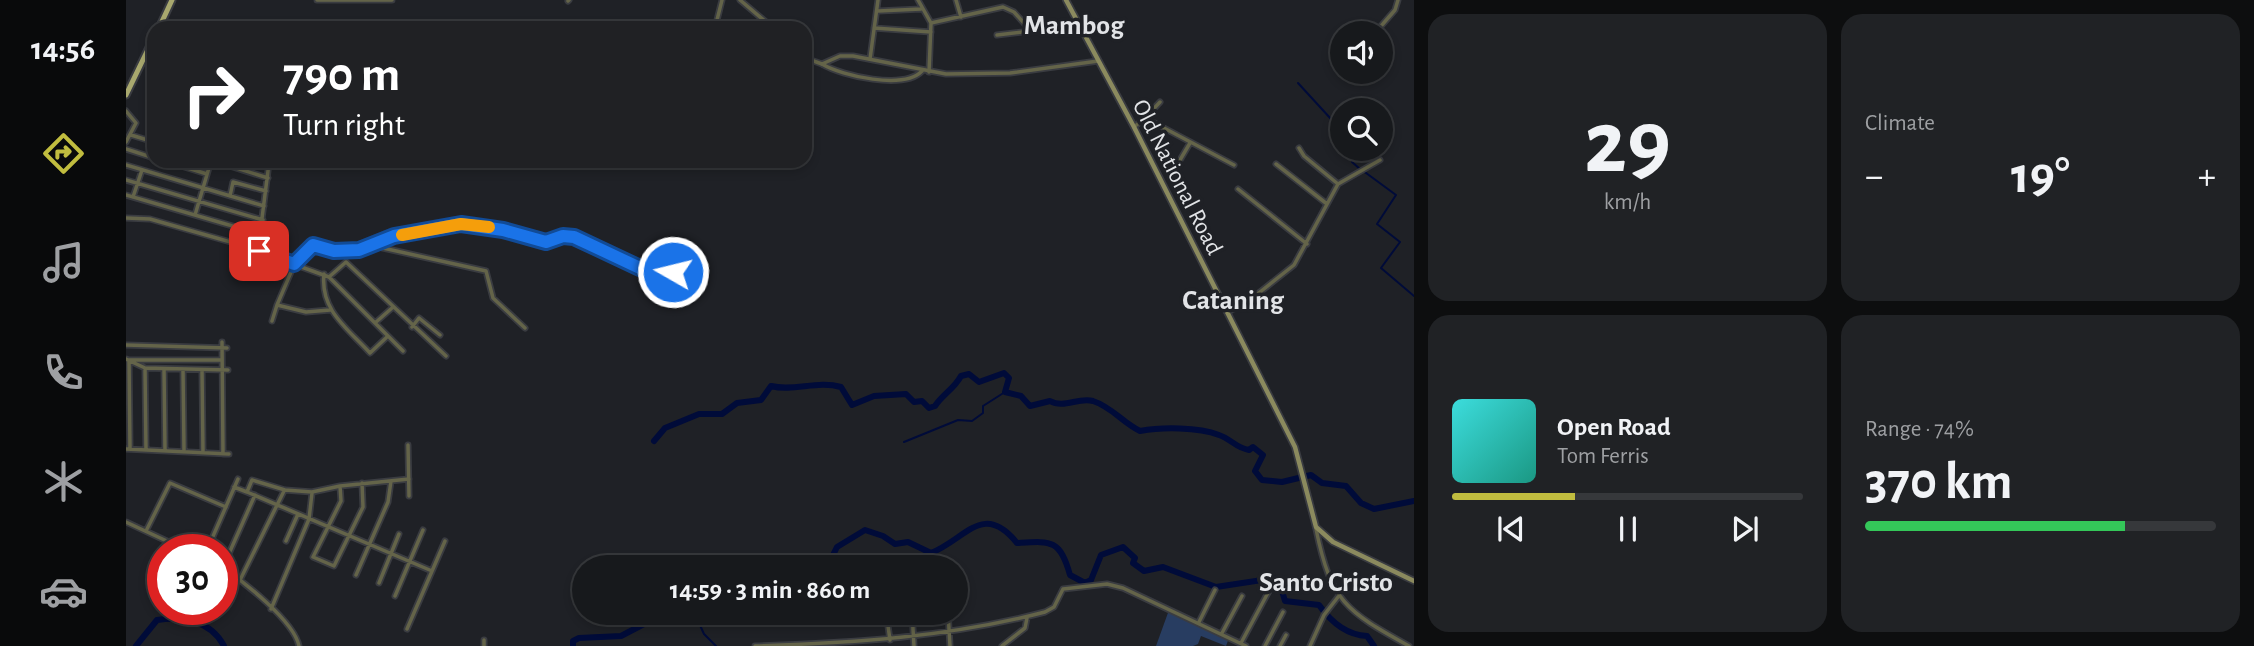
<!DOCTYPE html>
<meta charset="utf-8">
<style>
body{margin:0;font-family:"Alegreya Sans",sans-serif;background:#202225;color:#f1f3f6;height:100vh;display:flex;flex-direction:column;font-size:26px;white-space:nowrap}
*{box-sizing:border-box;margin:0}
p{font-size:23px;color:#9ea0a3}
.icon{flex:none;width:38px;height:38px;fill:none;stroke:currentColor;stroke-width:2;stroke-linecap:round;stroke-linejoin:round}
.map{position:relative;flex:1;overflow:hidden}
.details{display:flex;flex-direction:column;gap:14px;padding:14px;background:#0d0e0f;width:840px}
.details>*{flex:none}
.hud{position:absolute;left:21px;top:21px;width:665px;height:147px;border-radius:21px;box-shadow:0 4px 10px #0003,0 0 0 2px #36383b;background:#202124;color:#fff;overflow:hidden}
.fabs{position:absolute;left:1204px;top:21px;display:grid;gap:14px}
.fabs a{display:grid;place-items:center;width:63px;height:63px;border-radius:50%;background:#17191c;box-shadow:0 4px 10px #0003,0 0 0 2px #36383b;font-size:35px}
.speed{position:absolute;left:21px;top:534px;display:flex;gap:14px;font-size:35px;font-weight:700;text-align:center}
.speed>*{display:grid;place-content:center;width:91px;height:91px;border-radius:50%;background:#17191c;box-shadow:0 4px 10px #0003,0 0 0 2px #36383b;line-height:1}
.speed .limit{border:10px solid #d22;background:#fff;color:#111}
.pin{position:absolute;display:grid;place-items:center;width:60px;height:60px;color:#fff;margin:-30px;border-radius:14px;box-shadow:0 4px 10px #0006}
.me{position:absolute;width:77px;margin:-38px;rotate:278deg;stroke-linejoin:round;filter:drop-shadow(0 0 5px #0008)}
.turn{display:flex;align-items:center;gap:24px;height:147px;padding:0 21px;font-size:32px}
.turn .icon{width:91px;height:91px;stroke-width:2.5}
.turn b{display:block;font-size:49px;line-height:60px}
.big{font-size:52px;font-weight:600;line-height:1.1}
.details .tile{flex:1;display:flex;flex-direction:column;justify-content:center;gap:10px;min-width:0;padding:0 24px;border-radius:21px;background:#202225}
.details .dial{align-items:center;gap:0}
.dial b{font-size:91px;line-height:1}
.song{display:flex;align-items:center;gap:21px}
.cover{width:84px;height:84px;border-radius:10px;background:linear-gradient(135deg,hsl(180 70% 55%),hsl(170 70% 35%))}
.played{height:7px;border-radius:4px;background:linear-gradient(90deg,#c1bd3f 35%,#36383b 35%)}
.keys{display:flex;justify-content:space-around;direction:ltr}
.heat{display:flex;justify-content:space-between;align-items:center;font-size:38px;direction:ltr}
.charge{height:10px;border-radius:5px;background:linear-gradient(90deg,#34c759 74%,#36383b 0)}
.details .tiles{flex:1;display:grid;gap:14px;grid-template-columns:repeat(2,1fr)}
.trip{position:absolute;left:446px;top:555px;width:396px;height:70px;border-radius:35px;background:#17191c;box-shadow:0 4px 10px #0003,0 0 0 2px #36383b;font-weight:600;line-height:70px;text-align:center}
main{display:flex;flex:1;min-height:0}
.tab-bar{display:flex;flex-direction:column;width:126px;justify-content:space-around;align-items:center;background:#090a0b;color:#9ea0a3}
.tab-bar .icon{width:49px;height:49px}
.tab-bar .current{color:#c1bd3f}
.tab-bar b{font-size:32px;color:#f1f3f6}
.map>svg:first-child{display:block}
.green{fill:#283d61}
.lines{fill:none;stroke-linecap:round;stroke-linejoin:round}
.stream{stroke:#000b39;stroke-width:2}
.river{stroke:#000b39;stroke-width:6}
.minor-casing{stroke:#3a3c41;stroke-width:7}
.tertiary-casing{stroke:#3a3c41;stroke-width:7}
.secondary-casing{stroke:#3a3c41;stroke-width:8}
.primary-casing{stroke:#3a3c41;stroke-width:9}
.minor{stroke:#646449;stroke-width:3.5}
.tertiary{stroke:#646449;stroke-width:3.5}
.secondary{stroke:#8b8a5e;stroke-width:4.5}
.primary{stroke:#a8a86e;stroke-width:5}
.route-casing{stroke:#114b97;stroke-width:18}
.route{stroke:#1a73e8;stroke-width:12}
.slow{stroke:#f59e0b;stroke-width:12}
.labels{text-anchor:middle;stroke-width:7;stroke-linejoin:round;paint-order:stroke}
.street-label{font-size:24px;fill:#e2e4e7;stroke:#1f2126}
.quarter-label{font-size:28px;font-weight:bold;fill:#e2e4e7;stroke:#1f2126}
</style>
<main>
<nav class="tab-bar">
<b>14:56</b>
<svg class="icon current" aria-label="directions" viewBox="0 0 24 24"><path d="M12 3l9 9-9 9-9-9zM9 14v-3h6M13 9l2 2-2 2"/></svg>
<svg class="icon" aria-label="music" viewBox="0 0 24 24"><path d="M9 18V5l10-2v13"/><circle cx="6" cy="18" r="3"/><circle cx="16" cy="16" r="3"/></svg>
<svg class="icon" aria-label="phone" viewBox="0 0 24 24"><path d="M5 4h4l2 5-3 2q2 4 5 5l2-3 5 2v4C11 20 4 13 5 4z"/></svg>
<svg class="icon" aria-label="climate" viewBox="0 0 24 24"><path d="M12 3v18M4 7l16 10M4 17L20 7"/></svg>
<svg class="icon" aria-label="car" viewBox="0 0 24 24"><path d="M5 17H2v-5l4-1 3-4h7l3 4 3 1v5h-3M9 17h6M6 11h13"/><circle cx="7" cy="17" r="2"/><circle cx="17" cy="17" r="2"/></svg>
</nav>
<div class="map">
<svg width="1288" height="646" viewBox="0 0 1288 646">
<rect width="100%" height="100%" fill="#1f2126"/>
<!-- green -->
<path class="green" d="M1043,610L1103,638L1100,646L1075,636L1072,644L1067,646H1030Z"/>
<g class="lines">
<!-- stream -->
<path class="stream" d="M1172,83L1216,131
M1233,149L1226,162L1234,169
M1236,170L1270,195L1251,224L1274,242L1255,268L1288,296
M778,442L832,420L846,421L857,413V406L879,392
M568,612L578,634L590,646"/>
<!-- river -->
<path class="river" d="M528,441L539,428L573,414H596L611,403L635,400L645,386C668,392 691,380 715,387L726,405L748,396L780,394L788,402L796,401L803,408L809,406C817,394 828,389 835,376L843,374L853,382L878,373L883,378L879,392L895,396L904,406L924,401C938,409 952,397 967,401C986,407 997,423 1014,431C1036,427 1072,427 1093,435C1105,439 1110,448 1123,450L1127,447L1137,455L1129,471L1136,480L1156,482L1185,475L1196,483L1220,486L1235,503L1248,509L1288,501
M701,567L711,547L739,530L757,536L769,544L782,542L805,553C840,539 857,501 891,543C925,541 934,539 944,575L959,583L965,580L975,555L997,547L1009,558L1007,563L1018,571L1037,567L1090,587L1149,578L1154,584L1159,601L1193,605C1205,622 1220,635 1241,636L1248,646
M10,646L31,620C58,616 85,621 98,646
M447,646V641L453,638L495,636L541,612"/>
<defs>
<path id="minor" d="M792,0L805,23
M830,0L835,17
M442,1L443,0
M752,11L795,9
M589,28L596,0
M748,28L805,32
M1249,33L1269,10L1272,0
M871,35L923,29L951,21
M744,59L752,0
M696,64C716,76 778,90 796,71
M803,72L805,23L877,7L888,12L905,31
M0,111L10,123L0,142
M1019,118L1034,102
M1008,127L1019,118L1108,165
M5,135L28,142
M1173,148L1178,156L1212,184
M0,149L28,158
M1054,160L1064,143
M39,161L81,174
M88,161L142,178
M1150,164L1201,204
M0,165L138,206
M0,180L137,220
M1112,189L1181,244
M0,195L134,234L143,163L137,161
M104,196L107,182L140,191
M7,197L16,170
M69,215L85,161
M0,218L24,219L115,245L203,277L220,262L320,356
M248,246L360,271L367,298L399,328
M198,274C194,310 221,328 244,353L262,336
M203,277L277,351
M204,310L180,312L151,305L168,265L185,246L208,251L233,250L268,236L344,224L420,242L437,236L454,238L472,251L514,268L532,273L547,272
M1101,312L1119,304L1168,265L1212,184L1254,160
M146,321L151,305
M249,323L266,308
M286,327L293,318L314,335
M96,342L97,454
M0,345L101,348
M0,359L19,368L102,370
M19,368L20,450
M38,369L39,451
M57,370L58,451
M76,370L77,452
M282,445L283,496
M0,449L103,454
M4,449L3,360H96
M283,479L214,486L186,492L159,490L126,480L121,492L306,571
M214,486L215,501L187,557L208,566L237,507L236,483
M108,487L121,492
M0,522L60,550
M20,531L44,483L100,507
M160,541L172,514
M81,550L112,479
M96,567C118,582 168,621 173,646
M97,567L129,495
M230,575L262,502L265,481
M114,580L158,491
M253,583L273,534
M269,596L297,530
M145,609L183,519L186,493
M760,612L764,640
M786,612L788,646
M822,612L824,646
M1073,622L1089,590
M281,629L319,541
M1096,633L1116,596
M1115,643L1144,589
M358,646V640
M629,646C727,643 823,637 919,612L928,607L937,589L981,584L997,588L1120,646
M876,646L899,628L901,618
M1139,646L1157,612
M1154,646L1160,635
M1184,646L1198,615L1212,597"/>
<path id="tertiary" d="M191,0H266
M614,0L647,28
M679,58L696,64L714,56H727L820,74L884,73L972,61
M1190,529C1205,602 1220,611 1283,646"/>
<path id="secondary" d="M940,0L1008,127L1169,447L1190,527L1207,542L1288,581"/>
<path id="primary" d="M33,28L46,0
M0,95L28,37"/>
</defs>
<!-- minor casing -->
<use href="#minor" class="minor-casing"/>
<!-- tertiary casing -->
<use href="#tertiary" class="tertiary-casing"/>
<!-- secondary casing -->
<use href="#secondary" class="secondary-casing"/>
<!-- primary casing -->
<use href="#primary" class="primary-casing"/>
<!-- minor -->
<use href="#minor" class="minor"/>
<!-- tertiary -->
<use href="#tertiary" class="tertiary"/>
<!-- secondary -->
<use href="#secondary" class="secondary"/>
<!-- primary -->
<use href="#primary" class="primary"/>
</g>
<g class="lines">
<defs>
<path id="route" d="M133,251L168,264L187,245L208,251L233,250L268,236L335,224L377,230L420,242L437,236L448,237L514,268L532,273L547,272"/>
</defs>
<!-- route casing -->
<use href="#route" class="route-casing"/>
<!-- route -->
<use href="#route" class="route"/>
<!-- slow -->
<path class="slow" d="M276,235L335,224L363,227"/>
</g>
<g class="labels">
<!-- street labels -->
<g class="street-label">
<text transform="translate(1052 177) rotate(63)" y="8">Old National Road</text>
</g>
<!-- quarter labels -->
<g class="quarter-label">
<text x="948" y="34">Mambog</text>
<text x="1107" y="309">Cataning</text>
<text x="1200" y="591">Santo Cristo</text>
</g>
</g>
</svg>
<div class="fabs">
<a><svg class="icon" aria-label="sound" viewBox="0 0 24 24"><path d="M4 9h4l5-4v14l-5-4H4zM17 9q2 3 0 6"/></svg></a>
<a><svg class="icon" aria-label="search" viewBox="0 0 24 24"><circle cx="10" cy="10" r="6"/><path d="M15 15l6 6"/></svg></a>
</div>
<div class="speed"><div class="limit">30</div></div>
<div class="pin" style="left:133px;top:251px;background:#d93025"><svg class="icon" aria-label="arrive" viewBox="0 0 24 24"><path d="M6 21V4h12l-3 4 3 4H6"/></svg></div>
<svg class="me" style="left:547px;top:272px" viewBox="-20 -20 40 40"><circle r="17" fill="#1a73e8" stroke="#fff" stroke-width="3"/><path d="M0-11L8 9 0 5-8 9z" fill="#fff"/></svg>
<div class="trip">14:59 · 3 min · 860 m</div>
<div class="hud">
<div class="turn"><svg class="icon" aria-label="right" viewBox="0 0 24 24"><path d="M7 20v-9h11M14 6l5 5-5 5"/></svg><div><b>790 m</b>Turn right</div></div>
</div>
</div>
<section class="details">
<div class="tiles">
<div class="tile dial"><b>29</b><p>km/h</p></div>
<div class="tile"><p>Climate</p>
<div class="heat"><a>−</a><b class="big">19°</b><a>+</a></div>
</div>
<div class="tile">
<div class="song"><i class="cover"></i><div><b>Open Road</b><p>Tom Ferris</p></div></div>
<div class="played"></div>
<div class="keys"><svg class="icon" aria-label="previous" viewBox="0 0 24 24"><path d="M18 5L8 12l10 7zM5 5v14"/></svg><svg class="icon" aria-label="pause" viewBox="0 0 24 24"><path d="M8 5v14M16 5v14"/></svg><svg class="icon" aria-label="next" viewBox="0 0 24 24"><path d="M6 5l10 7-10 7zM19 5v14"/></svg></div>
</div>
<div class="tile"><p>Range · 74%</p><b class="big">370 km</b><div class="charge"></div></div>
</div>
</section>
</main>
